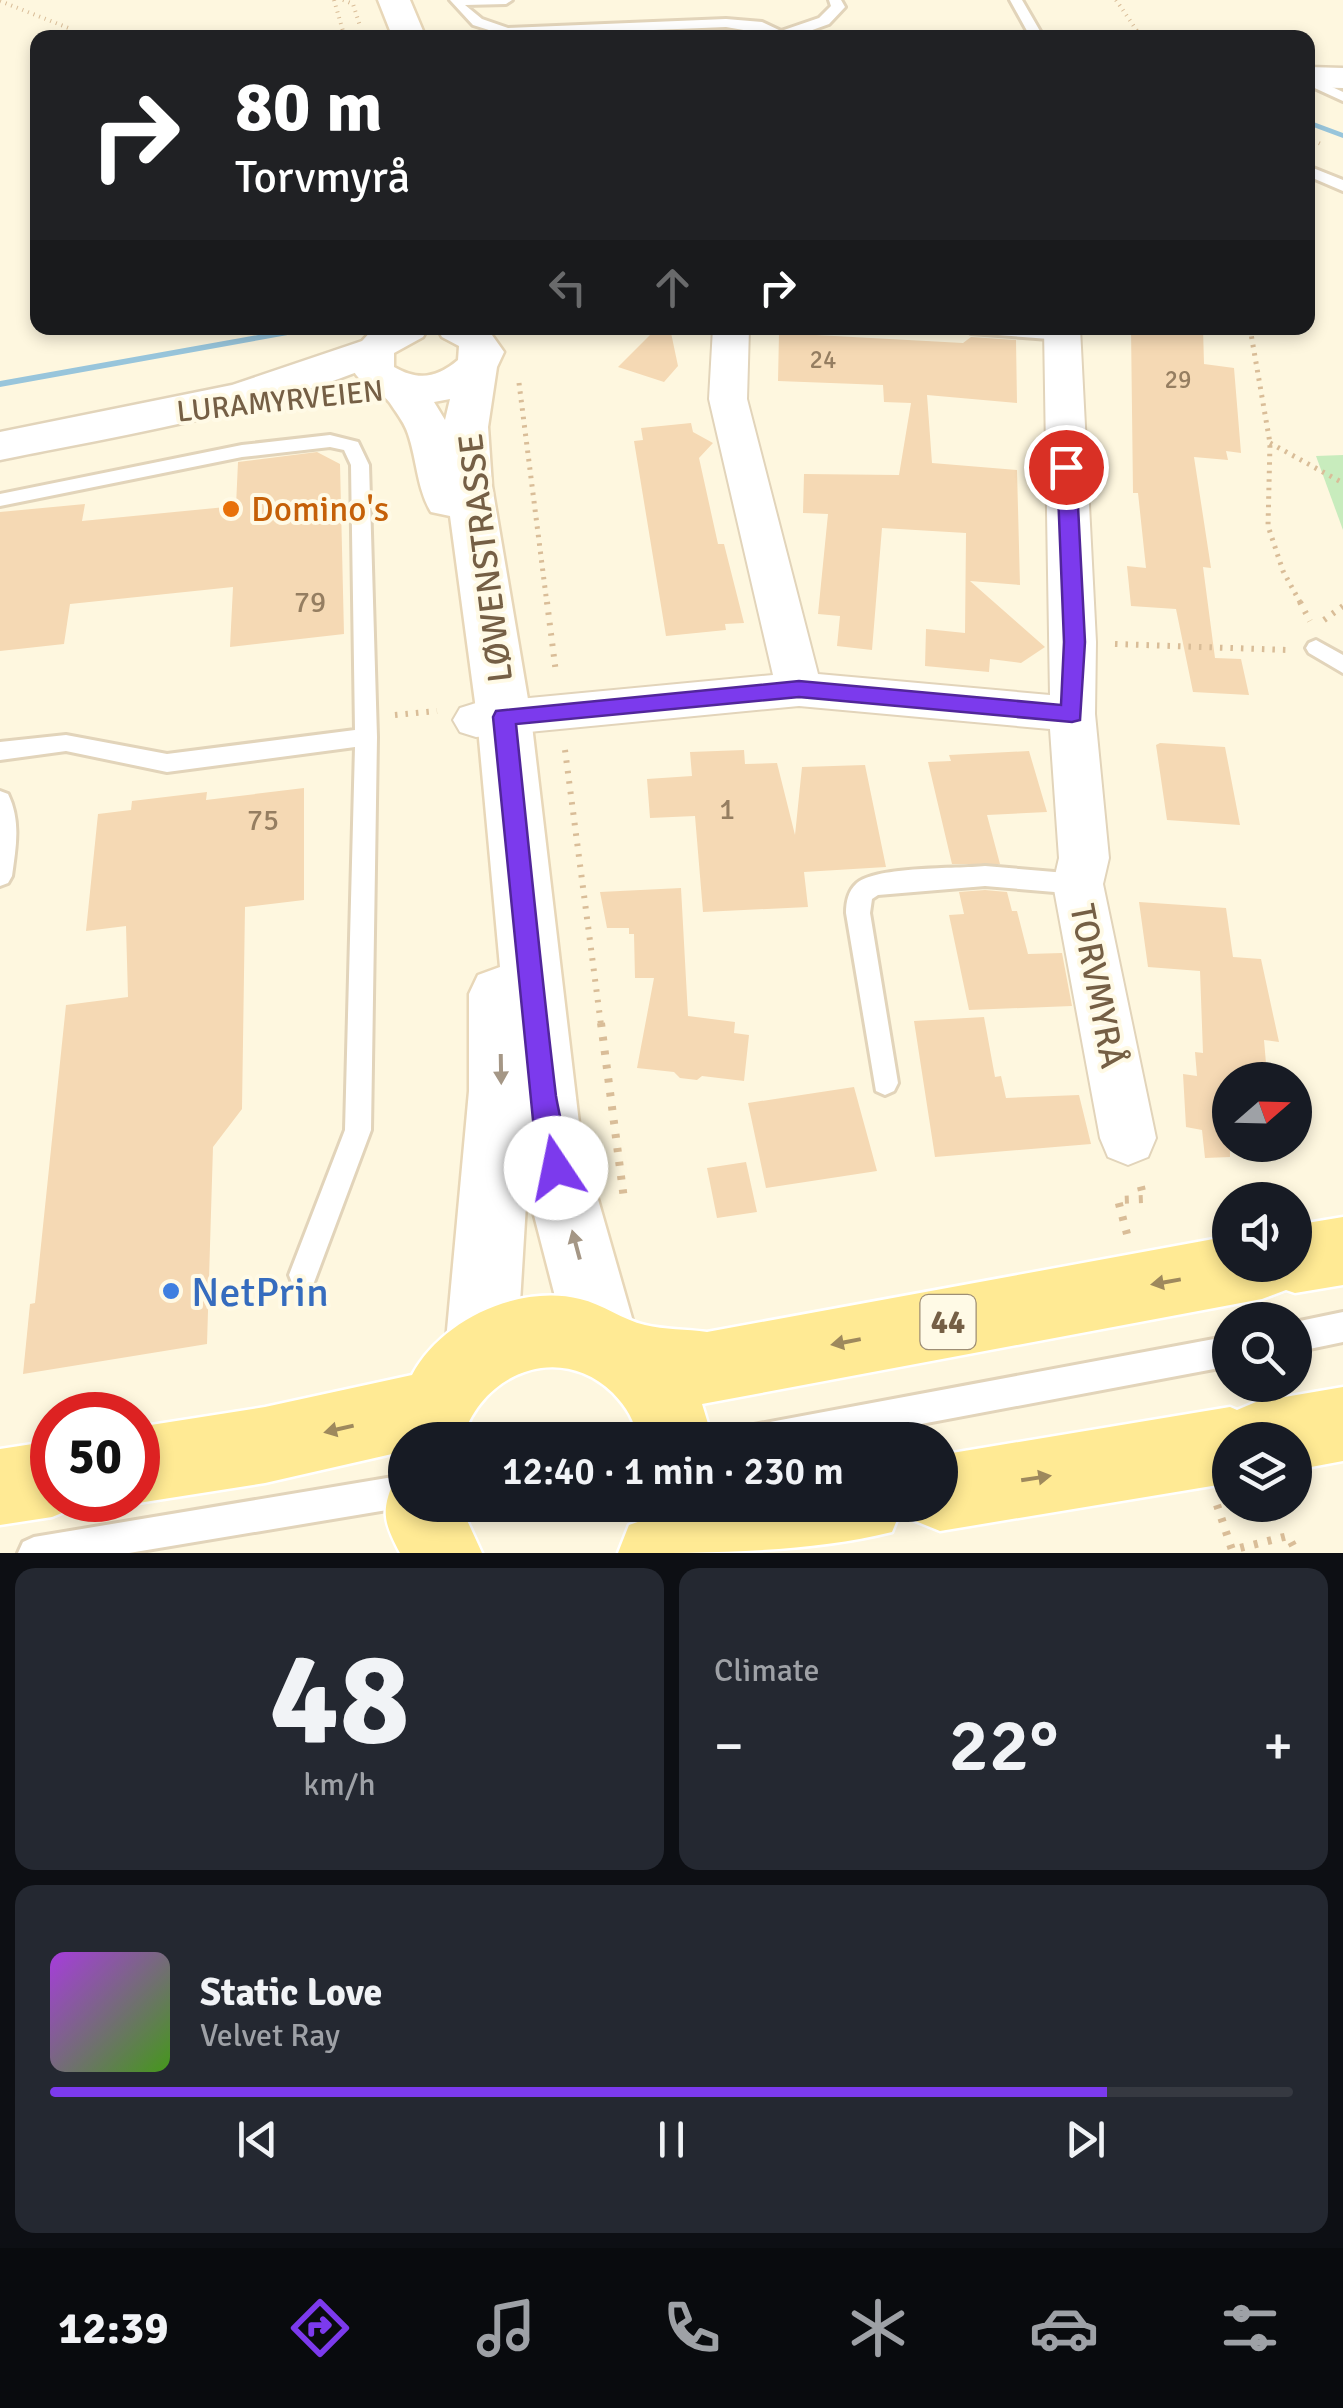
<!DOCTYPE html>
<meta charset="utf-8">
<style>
body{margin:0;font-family:Signika,sans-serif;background:#242831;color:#f1f3f6;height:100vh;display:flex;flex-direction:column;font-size:38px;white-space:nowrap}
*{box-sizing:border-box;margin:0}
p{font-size:32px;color:#9ea1a6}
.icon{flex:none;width:55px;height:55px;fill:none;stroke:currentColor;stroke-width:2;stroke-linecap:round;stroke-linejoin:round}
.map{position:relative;height:1553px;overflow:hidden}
.side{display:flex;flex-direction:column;gap:15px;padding:15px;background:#0d0f14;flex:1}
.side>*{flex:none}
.top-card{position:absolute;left:30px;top:30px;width:1285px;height:305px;border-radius:20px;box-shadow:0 5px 15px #0003;background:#202124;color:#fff;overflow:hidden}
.needle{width:65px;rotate:70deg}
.tools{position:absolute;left:1212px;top:1062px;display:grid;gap:20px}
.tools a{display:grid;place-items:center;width:100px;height:100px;border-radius:50%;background:#171b24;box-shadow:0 5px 15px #0003;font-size:50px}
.speed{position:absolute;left:30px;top:1392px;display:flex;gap:20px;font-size:50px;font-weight:700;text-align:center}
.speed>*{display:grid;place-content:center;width:130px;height:130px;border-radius:50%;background:#171b24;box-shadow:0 5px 15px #0003;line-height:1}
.speed .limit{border:15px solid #d22;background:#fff;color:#111}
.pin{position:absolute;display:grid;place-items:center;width:85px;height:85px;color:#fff;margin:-42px;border:5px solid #fff;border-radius:50%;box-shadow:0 2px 10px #0007}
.me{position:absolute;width:110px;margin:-55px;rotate:349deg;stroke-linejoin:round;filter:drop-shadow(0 0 8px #0008)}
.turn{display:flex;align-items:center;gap:35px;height:210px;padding:0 40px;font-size:45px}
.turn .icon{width:130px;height:130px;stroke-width:2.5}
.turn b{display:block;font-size:70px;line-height:85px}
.lanes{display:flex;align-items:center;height:95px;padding:0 40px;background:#0003;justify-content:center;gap:50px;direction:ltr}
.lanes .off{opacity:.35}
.big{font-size:75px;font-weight:600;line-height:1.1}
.side .tile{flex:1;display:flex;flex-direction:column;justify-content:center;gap:15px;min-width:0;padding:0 35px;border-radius:20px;background:#242831}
.side .dial{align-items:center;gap:0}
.dial b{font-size:130px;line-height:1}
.song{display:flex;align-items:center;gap:30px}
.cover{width:120px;height:120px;border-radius:15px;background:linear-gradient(135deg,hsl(280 70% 55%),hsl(100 70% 35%))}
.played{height:10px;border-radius:5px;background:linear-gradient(90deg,#7c3aed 85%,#363941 85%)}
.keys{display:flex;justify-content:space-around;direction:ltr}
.heat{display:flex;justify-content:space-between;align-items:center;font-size:55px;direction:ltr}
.side .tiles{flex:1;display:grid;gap:15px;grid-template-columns:1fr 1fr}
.tile:last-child{grid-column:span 2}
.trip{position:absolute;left:388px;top:1422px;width:570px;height:100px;border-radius:50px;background:#171b24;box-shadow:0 5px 15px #0003;font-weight:600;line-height:100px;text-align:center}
.tabs{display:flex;height:160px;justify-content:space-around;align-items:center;background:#090b0e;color:#9ea1a6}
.tabs .icon{width:70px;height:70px}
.tabs .selected{color:#7c3aed}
.tabs b{font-size:45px;color:#f1f3f6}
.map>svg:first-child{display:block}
.green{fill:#c8ecbd}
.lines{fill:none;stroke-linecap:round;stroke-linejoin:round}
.stream{fill:#98c5db;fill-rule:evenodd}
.building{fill:#f5d9b4}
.service-casing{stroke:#e2d4ba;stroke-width:6}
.minor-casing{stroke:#e2d4ba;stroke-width:4}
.tertiary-casing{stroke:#e2d4ba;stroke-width:5}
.secondary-casing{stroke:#e8d7b8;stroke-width:5}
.primary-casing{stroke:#fff;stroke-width:5}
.path-far3{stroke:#d9bd98;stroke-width:4;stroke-dasharray:1 5;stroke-linecap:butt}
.path-far2{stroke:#d9bd98;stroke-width:5;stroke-dasharray:2.5 6;stroke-linecap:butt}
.path-far1{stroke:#d9bd98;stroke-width:6;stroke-dasharray:2.5 8;stroke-linecap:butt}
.path{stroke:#d9bd98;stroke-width:8;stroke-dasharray:4 10;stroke-linecap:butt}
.service{fill:#fff;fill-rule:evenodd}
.minor{fill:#fff;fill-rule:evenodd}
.tertiary{fill:#fff;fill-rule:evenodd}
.secondary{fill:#fff;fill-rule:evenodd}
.primary{fill:#ffea94;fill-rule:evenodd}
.oneway{fill:#a59786}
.oneway2{fill:#9e895d}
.route{fill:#7c3aed;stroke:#51269a;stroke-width:2.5}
.food-dot{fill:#e8710a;stroke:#fffae6;stroke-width:4}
.shop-dot{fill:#3f7fe0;stroke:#fffae6;stroke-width:4}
.labels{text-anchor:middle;stroke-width:8;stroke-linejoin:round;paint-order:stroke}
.far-number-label{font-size:25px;fill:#957e61}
.far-street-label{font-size:30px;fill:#755f45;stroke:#fffae6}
.number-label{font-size:30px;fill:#957e61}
.shield{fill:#fffae6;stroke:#9e8e75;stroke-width:2.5}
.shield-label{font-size:32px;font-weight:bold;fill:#755f45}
.food-label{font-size:35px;fill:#c56008;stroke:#fffae6;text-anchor:start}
.street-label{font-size:35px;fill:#755f45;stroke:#fffae6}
.near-shop-label{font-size:42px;fill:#366cbe;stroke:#fffae6;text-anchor:start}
</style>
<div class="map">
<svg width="1343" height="1553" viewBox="0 0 1343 1553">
<rect width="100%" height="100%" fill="#fef7df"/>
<!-- green -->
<path class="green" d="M1343,455V530L1316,456Z"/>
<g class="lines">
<!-- stream -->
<path class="stream" d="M1308,120L1343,133V138L1308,125Z
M297,328H315L310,331L0,387V381Z"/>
</g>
<!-- building -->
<path class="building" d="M657,328H670L678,366L664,382L618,367Z
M1131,328H1203L1204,364L1234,368L1241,453L1226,451L1228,460L1194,457L1211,568L1203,567L1215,658L1241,659L1249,695L1193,692L1176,609L1131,606L1127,566L1146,568L1138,493H1133Z
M779,333L963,343L971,337L1016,340L1017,403L927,395L932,463L1017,470L1020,585L970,581L1045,647L1021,663L990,659L989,672L925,666L926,629L965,633L966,533L882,528L872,650L837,646L840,616L818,614L828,514L803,513L804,474L899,475L911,403L884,402L883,385L778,381Z
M691,423L693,432L713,443L699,458L718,544H724L744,623L725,624L726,630L666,636L634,441L643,440L641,428Z
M317,452L340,464L344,634L230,647L233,587L70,604L64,644L0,651V512L85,504L82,521L236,506L238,462Z
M1160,743L1225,747L1240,825L1167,820L1156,745Z
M744,750L745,764L777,763L795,835L802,767L865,765L886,867L804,872L808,907L703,912L695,816L650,818L647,779L692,776L690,752Z
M1029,751L1047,812L987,815L1000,864H952L928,762L951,761L949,755Z
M304,788V900L245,907L242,1109L213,1147L207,1344L23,1374L30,1304L35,1303L66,1005L128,997L126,926L86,931L98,814L131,810L132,801L207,792L206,800Z
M681,888L688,1016L735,1022L734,1033L749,1035L744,1081L702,1076L697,1080L680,1078L674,1072L637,1068L654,978H635L634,934H629V928H607L600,892Z
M985,890L1007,892L1012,911H1017L1028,954L1062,953L1072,1006L969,1010L949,915L964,914L959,892Z
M1139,902L1226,908L1233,957L1261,959L1279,1042L1264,1040L1267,1075L1258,1073L1259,1080H1230V1157L1205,1158L1202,1130L1186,1127L1183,1074L1197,1076L1195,1052L1203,1053L1200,971L1148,967Z
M984,1017L995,1077L1001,1076L1006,1098L1079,1095L1091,1144L935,1157L914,1021Z
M854,1087L877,1171L766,1188L748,1103Z
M746,1162L757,1212L717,1218L707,1168Z"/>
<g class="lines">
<defs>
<path id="service" d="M450,0H512L506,4L465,5L482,19L508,28L726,19L762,22L781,31L819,18L831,6L829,0H841L845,7L829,24L790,38L726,27L508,36L473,25Z
M1010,0H1022L1044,38H1031Z
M1308,76L1343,92V101L1308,85Z
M1308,166L1343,180V191L1308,176Z
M963,328C987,327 1052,322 1071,335L1062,340L971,333Z
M330,435L358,442L369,465L377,737L371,1130L313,1285L303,1289L293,1285L289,1275L345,1130L355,747L167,772L66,751L0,760V742L66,735L167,754L355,730L351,465L344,450L330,447L242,457L0,506V494L242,445Z
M1316,640L1343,655V673L1309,653L1306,648L1309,643Z
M0,791L8,794C21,821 16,847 12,876L8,883L0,886Z
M985,866L1078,874L1086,877L1090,884L1086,891L1078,894L985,886L878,895L872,899L870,913L898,1083L894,1091L885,1095L876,1091L846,913C846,902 848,891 857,883C878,866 956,869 985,866Z
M1343,1312V1342L1295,1352V1322Z
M1230,1336V1366L836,1440H739L743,1429L754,1425Z
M405,1475V1505H409L405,1507L129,1553H18L23,1542L34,1537Z"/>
<path id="minor" d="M713,328H749L747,399L818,674L1050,695L1044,328H1080L1096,642L1095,714L1109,858L1103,884L1156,1138L1148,1157L1128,1165L1108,1157L1100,1138L1053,884L1059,858L1050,729L799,706L476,737L460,732L453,720L460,708L476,703L773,675L709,399Z"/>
<path id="tertiary" d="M1308,67L1343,68V88L1308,87Z
M374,337L389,341L395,350L389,359C265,413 132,433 0,460V432L232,385Z"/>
<path id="secondary" d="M378,0H410L426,38H393Z
M374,328H428L423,337L394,353V367C418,381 437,378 458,360L459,346L442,337L437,328H487L504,352L497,367L488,427L492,486L531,717L581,1140L638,1339L627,1364L602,1375L577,1364L566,1339L527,1188L517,1352L507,1378L481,1388L455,1378L445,1352L469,1091V994L478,975L500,967L477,717L450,516L431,512C417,489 417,460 408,434C405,424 398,415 392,406C381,386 345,384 352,352ZM450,399L445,420L434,402Z"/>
<path id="primary" d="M1343,1217V1285L1295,1293L1286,1290L1262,1299L702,1404L713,1440H637C635,1420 627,1408 613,1393C560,1341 481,1373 462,1440H405V1470L397,1467L392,1454L265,1483L138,1503L131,1500H138V1427L265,1407L412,1375C441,1320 519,1284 580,1299C602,1304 623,1320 645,1325C664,1330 687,1329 707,1332L1230,1236V1265H1295V1225Z
M1343,1387V1461L1295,1470V1440H1230V1483L940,1531L913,1520L907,1505H940V1455L1230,1407L1237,1410L1256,1402Z
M52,1441V1500H81L79,1506L52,1517L0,1525V1449Z
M405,1474V1505H460L482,1553H400C383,1521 381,1511 395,1478Z
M687,1505H903L892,1532C808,1553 707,1553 618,1553L629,1525Z"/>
</defs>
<!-- service casing -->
<use href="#service" class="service-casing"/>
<!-- minor casing -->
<use href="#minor" class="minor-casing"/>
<!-- tertiary casing -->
<use href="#tertiary" class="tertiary-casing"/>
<!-- secondary casing -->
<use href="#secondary" class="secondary-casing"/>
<!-- primary casing -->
<use href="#primary" class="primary-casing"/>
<!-- path-far3 -->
<path class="path-far3" d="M334,0L345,38
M343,0L353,4L360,26
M1116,0L1142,38
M0,1L71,29
M1308,138L1323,145"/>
<!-- path-far2 -->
<path class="path-far2" d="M1250,328L1270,443L1268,526L1283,571L1301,604
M519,383L547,604
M1270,443L1343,483"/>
<!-- path-far1 -->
<path class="path-far1" d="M547,602L556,673
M1300,602L1310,621
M1324,620L1343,606
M1115,644L1288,650
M395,715L437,711
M565,750L601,1025"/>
<!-- path -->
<path class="path" d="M601,1023L624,1199
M1127,1234L1118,1200L1144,1199L1140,1183
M1217,1505L1232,1550L1288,1536L1297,1553"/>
<!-- service -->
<use href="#service" class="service"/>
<!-- minor -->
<use href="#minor" class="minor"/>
<!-- tertiary -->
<use href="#tertiary" class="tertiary"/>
<!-- secondary -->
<use href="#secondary" class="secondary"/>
<!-- primary -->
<use href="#primary" class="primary"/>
</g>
<!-- one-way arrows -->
<defs><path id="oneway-solid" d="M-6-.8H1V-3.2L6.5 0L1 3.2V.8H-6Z" transform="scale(2.5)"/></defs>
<g class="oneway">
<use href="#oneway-solid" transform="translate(501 1069) rotate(89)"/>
<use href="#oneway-solid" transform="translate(576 1245) rotate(-105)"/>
</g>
<g class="oneway2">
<use href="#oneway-solid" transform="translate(1166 1282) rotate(170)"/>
<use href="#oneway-solid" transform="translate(846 1342) rotate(169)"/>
<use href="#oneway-solid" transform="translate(339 1429) rotate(167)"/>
<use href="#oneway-solid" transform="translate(1036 1478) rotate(-9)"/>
</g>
<!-- route -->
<path class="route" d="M1066,461L1076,467L1085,642L1080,720L1072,722L799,697L516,724C529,848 541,972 556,1096C559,1115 572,1163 566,1177L556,1181L546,1177L535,1140L493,717L496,711L799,681L1061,705L1064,642L1057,467Z"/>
<!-- markers -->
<circle class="food-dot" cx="231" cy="509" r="10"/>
<circle class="shop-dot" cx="171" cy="1291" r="10"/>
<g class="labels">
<!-- far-number labels -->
<g class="far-number-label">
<text x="823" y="368">24</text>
<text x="1178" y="388">29</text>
</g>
<!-- far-street labels -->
<g class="far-street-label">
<text transform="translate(280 401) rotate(-6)" y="10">LURAMYRVEIEN</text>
</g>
<!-- number labels -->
<g class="number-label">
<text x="310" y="612">79</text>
<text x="727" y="819">1</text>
<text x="263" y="830">75</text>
</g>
<!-- shield labels -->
<rect class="shield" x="920.5" y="1295" width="55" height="54" rx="8"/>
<g class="shield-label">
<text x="948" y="1333">44</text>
</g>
<!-- food labels -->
<g class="food-label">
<text x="251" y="521">Domino's</text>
</g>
<!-- street labels -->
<g class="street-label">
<text transform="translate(485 558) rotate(-97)" y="12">LØWENSTRASSE</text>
<text transform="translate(1098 986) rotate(79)" y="12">TORVMYRÅ</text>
</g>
<!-- near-shop labels -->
<g class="near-shop-label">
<text x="191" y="1306">NetPrin</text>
</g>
</g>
</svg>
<div class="tools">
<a><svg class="needle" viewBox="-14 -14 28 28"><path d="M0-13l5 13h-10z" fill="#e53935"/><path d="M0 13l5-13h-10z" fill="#9ea1a6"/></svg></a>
<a><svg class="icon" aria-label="sound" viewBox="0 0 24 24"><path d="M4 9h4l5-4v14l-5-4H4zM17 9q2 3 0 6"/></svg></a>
<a><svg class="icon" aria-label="search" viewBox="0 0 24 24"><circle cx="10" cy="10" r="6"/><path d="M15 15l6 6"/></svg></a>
<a><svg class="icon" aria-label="layers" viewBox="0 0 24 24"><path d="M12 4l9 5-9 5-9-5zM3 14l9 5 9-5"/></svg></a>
</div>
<div class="speed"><div class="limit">50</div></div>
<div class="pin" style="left:1066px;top:467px;background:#d93025"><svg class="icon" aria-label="arrive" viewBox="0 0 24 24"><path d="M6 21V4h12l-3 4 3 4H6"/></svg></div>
<svg class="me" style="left:556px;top:1168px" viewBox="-20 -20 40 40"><circle r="19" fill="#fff"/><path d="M0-13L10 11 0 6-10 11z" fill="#7c3aed"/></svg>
<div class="trip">12:40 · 1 min · 230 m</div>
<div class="top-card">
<div class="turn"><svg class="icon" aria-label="right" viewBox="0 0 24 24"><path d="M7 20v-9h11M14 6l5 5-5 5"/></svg><div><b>80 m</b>Torvmyrå</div></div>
<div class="lanes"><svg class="icon off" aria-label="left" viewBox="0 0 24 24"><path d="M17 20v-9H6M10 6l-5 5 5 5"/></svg><svg class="icon off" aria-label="ahead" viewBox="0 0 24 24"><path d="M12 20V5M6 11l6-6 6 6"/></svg><svg class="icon" aria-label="right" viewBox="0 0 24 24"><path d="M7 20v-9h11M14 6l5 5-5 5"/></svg></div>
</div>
</div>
<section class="side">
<div class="tiles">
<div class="tile dial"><b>48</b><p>km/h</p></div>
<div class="tile"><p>Climate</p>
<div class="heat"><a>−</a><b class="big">22°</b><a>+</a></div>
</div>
<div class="tile">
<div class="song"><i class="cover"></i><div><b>Static Love</b><p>Velvet Ray</p></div></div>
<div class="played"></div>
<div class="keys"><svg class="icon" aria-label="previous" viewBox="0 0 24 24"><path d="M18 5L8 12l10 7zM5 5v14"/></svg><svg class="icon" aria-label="pause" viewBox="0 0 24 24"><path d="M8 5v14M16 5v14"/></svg><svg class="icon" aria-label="next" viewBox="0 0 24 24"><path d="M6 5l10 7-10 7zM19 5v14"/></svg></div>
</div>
</div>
</section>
<nav class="tabs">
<b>12:39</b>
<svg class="icon selected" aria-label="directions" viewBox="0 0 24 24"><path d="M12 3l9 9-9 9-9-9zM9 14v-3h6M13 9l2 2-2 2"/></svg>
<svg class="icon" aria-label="music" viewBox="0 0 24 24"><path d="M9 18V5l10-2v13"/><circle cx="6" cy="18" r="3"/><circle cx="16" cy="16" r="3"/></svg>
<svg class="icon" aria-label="phone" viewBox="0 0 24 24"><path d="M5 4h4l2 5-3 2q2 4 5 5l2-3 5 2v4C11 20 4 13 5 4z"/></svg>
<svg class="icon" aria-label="climate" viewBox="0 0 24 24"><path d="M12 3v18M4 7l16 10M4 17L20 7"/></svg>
<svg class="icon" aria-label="car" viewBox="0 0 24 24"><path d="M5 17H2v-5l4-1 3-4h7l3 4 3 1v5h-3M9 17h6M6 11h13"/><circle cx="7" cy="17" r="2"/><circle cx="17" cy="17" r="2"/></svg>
<svg class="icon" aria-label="filters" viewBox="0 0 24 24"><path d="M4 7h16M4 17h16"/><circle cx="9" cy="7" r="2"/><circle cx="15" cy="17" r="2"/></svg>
</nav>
